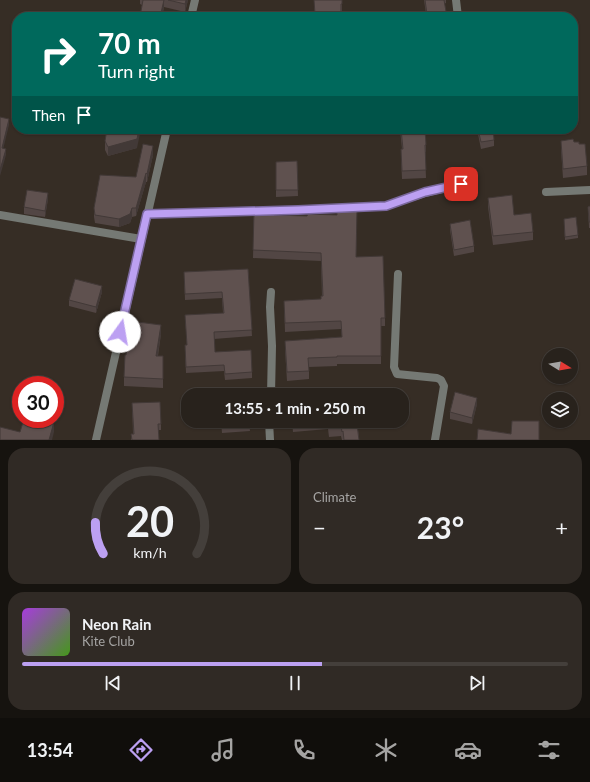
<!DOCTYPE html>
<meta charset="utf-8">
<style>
body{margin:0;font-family:Lato,sans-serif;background:#302a25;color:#f1f3f6;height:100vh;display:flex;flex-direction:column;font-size:15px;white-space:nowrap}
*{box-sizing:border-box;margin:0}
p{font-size:13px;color:#a5a4a3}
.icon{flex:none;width:22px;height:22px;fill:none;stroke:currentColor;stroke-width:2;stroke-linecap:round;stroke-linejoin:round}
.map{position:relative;height:440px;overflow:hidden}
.sheet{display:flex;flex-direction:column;gap:8px;padding:8px;background:#16130f;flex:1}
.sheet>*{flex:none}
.top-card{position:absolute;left:12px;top:12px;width:566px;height:122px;border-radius:16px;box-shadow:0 1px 3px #0004,0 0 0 1px #443f3b;background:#00695c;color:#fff;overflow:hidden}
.needle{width:26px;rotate:101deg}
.controls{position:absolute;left:542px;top:348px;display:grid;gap:8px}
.controls a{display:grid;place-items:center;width:36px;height:36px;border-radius:50%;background:#28221c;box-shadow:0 1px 3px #0004,0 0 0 1px #443f3b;font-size:20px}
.speed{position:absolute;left:12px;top:376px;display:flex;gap:8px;font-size:20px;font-weight:700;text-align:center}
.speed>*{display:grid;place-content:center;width:52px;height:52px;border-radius:50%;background:#28221c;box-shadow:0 1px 3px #0004,0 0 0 1px #443f3b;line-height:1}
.speed .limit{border:6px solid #d22;background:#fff;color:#111}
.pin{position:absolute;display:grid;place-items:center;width:34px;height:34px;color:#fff;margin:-17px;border-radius:8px;box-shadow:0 2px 6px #0006}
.me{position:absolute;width:44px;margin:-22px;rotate:13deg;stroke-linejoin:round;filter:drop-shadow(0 0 3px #0008)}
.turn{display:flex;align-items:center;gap:14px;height:84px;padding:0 20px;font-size:18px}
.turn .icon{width:52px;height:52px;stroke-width:2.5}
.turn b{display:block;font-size:28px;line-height:34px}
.then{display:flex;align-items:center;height:38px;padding:0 20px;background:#0003;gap:8px;font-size:15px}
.big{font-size:30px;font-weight:700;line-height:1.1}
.sheet .card{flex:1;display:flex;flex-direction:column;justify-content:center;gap:6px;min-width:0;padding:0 14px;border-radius:16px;background:#302a25}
.sheet .dial{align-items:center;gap:0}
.dial svg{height:104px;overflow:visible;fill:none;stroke:#443f3b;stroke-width:7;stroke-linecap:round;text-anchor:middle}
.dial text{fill:#f1f3f6;stroke:none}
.song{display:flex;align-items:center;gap:12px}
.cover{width:48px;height:48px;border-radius:6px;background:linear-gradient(135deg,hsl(280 70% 55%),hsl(100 70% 35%))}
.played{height:4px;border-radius:2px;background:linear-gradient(90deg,#bca0f2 55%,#443f3b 55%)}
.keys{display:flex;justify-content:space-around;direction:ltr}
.heat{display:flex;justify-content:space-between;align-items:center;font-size:22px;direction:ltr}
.sheet .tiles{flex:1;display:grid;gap:8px;grid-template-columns:1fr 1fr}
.card:last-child{grid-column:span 2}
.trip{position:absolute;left:181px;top:388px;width:228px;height:40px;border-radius:16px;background:#28221c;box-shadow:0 1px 3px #0004,0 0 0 1px #443f3b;font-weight:700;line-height:40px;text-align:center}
.dock{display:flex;height:64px;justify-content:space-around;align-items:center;background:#100e0b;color:#a5a4a3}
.dock .icon{width:28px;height:28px}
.dock .on{color:#bca0f2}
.dock b{font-size:18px;color:#f1f3f6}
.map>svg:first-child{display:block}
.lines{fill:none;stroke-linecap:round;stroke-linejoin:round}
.street{stroke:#757974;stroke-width:8}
.wall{fill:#524644}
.shaded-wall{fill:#423937}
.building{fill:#5f514f;stroke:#423937}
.route-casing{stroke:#7a689d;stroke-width:10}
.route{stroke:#bca0f2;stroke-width:7}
</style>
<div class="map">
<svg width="590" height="440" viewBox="0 0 590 440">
<rect width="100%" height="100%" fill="#362d25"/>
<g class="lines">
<!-- street -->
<path class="street" d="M456,0L458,17
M191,17L195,0
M546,192L590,190
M147,214L298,210L386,206L425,193L461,184
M0,215L141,239
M398,274L394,367L397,374L437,378L441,380L444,386L435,440
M271,395L272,346L270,307L271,292
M269,421L270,440
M96,440L167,129"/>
</g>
<!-- wall -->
<path class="wall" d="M140,0H188L185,12L164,7L162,17H140L142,5L140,4Z
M314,0H342V13H341V17H315Z
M424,0H446V3L426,14Z
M400,129H425L426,145V152H425L426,178L402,179L401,157V149H402Z
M477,129H493L494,140V146L481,149Z
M105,141L137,148L108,156L105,150Z
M561,141L574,142L579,144L587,166V175L563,178L561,150Z
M153,155L147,182H146L136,216L132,217L130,223L119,227L95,223L94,217V208L136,177Z
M297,161L298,196L276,197V162Z
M488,198L514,215L533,232V240L493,245L488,207Z
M48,199L45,217L24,214V207Z
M590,206V228H589L588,207Z
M254,212L274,215L356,257L385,318V326H381V364H337V366L309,367V379L287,381L285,349V341L342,337L341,329L285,332L284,301L321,299L322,296L321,261L253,258Z
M564,219L578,235V238L565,240Z
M450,224L474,246V252L454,256L450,230Z
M248,269L252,336L214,339L215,352L252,372V378L225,380L224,371L186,373L185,351V345H187L185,315L223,313L222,298L185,300L184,272Z
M102,292L96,313L69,306V300Z
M161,334L158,356L163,365V388L124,386V377L126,355Z
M132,403L161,424V430H159V440H131V434H133Z
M477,404L472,424L450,419V412Z
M221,421H249L250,431L222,433Z
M292,421H359L358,429L359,440H342L341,436L329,437L328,429L293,432Z"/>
<!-- shaded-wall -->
<path class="shaded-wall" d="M164,0V7L162,17H160Z
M186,0H188L185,12V4Z
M9,119V125L2,154V148Z
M139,129H141L137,148L108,156V147Z
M153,146V155L147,182V174Z
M6,149V155L0,176V170Z
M146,173V182L136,216V208Z
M48,193V199L45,217V211Z
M132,208V217L130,223L119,227V219Z
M102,286V292L96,313V307Z
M161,325V334L156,365V356Z
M477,398V404L472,424V418Z
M54,422V432L52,440H49Z"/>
<!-- building -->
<path class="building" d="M143,0H164L160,17H140Z
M168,0H186L185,4Z
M314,0H342V4H341V12L315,14Z
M425,0H444L447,17H406L427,14Z
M0,117L9,119L2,148L6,149L0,170Z
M107,129H139L137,139L108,147L105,141Z
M401,129H425L426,145H425L426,170L402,171L401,149H403Z
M478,129H493L494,140L481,142Z
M573,139L574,142H579V144H585L587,166L563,169L561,141Z
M143,144L153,146L147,174L146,173L136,208H132L130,214L119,219L95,215L94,208L100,175L136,177Z
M297,161L298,190H276V162Z
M27,190L48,193L45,211L24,207Z
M512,195L514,215L531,213L533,232L493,236L488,198Z
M590,206V222H589L588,207Z
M337,210H357L356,257L383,256L385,318H381V356H337V357L308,358L309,371L287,372L285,341L342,337L341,321L285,323L284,301L321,299V296H323L321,253L253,250L254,212H274V215L307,216L308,214L337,215Z
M576,217L578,235L565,237L564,219Z
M470,220L474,246L454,250L450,224Z
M248,269L252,330L214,332L215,352L251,350L252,372L225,374L224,365L186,367L185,345H187L185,315L224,313L222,292L185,294L184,272Z
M75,279L102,286L96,307L69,300Z
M130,321L161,325L156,356H163V379L124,377L125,355H126Z
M313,390V395H291V391Z
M455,392L477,398L472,418L450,412Z
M160,402L161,424H158L159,440H132L131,434H134L132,403Z
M24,419H42L54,422L49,440H0V427L20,432Z
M222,421H249L250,425L222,427Z
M293,421H313L293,423Z
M328,421H358L357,425L359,440H344L343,431L342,432L341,426L329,428Z
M512,421H539V440H477L478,429L511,434Z"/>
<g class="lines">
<defs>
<path id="route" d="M120,332L147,214L298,210L386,206L425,192L461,184"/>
</defs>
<!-- route casing -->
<use href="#route" class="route-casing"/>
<!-- route -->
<use href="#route" class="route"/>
</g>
</svg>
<div class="controls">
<a><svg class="needle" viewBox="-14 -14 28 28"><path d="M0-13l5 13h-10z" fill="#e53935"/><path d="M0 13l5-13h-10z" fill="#a5a4a3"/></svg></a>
<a><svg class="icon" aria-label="layers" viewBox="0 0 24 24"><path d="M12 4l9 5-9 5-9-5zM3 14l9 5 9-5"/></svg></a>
</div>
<div class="speed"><div class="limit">30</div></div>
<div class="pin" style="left:461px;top:184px;background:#d93025"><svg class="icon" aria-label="arrive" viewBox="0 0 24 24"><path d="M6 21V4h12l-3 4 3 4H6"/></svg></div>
<svg class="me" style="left:120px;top:332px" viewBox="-20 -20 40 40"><circle r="19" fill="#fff"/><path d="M0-13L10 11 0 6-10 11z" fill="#bca0f2"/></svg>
<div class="trip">13:55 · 1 min · 250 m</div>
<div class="top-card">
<div class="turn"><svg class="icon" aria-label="right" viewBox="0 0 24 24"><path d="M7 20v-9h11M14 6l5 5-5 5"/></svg><div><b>70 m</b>Turn right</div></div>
<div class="then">Then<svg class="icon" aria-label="arrive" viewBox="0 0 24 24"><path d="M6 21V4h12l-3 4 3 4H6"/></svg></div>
</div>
</div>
<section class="sheet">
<div class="tiles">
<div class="card dial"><svg viewBox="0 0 100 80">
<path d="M14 69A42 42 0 1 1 86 69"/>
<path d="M14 69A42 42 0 0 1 8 45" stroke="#bca0f2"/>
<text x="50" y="56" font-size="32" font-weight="700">20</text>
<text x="50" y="72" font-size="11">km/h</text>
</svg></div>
<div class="card"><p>Climate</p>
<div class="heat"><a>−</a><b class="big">23°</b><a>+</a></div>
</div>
<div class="card">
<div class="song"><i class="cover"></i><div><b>Neon Rain</b><p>Kite Club</p></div></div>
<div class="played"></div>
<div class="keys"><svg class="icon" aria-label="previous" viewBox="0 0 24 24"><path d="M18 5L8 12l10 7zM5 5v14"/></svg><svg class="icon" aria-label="pause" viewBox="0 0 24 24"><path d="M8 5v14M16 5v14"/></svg><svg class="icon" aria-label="next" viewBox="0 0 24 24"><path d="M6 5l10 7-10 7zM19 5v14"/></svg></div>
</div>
</div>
</section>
<nav class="dock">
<b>13:54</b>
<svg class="icon on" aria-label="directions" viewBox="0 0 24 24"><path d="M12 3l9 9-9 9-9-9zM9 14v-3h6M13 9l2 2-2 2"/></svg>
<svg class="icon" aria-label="music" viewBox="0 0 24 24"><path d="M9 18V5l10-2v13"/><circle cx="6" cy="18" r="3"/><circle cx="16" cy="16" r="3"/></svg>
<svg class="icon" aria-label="phone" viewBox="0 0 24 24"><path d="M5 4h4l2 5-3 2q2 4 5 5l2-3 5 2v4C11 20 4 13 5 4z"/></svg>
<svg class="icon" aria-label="climate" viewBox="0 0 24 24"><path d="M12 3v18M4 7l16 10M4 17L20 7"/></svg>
<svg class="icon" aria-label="car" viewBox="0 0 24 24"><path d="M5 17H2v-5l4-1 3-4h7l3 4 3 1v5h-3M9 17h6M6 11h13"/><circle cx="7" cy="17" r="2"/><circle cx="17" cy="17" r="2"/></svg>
<svg class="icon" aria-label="filters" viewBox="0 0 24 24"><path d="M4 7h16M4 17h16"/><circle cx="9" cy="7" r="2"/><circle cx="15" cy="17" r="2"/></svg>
</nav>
